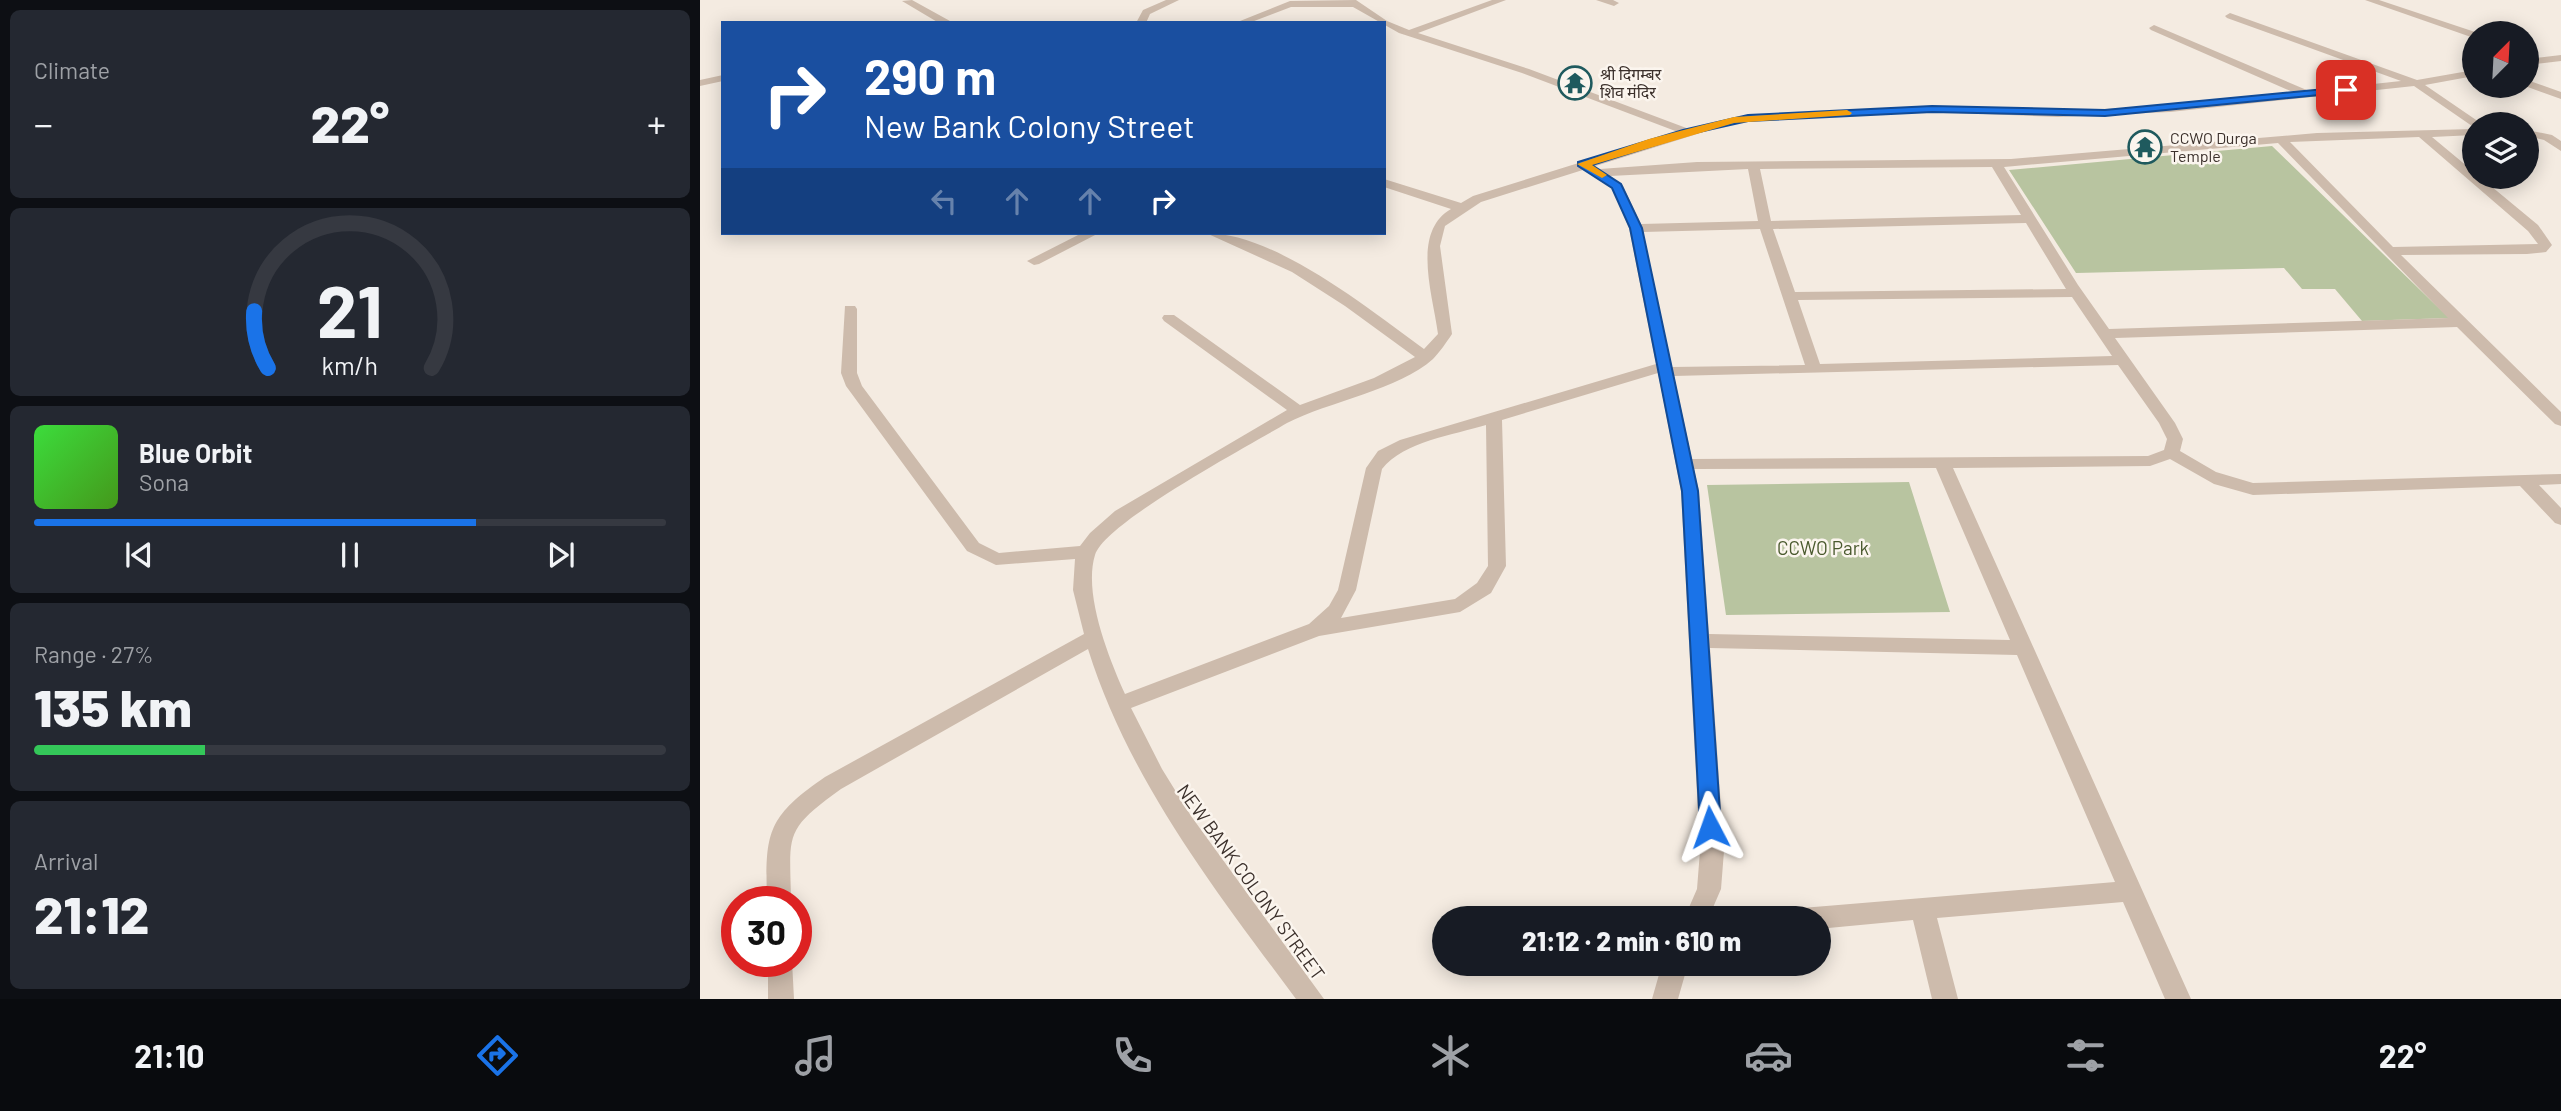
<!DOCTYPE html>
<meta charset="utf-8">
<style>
body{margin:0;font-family:Barlow,"Noto Sans Devanagari",sans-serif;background:#242831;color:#f1f3f6;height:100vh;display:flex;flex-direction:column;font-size:26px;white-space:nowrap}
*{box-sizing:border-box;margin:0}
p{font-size:23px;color:#9ea1a6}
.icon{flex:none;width:38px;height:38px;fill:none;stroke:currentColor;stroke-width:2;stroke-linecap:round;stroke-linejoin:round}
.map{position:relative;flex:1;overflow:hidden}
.drawer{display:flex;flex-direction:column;gap:10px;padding:10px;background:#0d0f14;width:700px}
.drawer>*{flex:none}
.hud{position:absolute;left:21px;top:21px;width:665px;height:214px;border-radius:0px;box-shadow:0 4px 18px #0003;background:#1a4fa0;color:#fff;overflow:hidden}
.needle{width:46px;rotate:24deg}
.buttons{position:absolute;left:1762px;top:21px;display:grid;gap:14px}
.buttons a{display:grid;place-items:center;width:77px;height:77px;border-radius:50%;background:#171b24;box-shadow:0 4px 18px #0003;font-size:35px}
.speed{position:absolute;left:21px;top:886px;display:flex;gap:14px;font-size:35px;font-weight:700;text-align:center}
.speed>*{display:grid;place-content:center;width:91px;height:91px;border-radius:50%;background:#171b24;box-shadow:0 4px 18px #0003;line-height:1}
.speed .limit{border:10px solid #d22;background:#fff;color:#111}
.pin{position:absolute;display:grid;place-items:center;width:60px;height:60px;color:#fff;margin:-30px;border-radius:14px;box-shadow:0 4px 10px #0006}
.me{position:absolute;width:77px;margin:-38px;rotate:356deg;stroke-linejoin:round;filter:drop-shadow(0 0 5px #0008)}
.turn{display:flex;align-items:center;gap:24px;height:147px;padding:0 28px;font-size:32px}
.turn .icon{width:91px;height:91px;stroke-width:2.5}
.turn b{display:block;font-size:49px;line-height:60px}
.lanes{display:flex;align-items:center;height:66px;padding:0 28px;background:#0003;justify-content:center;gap:35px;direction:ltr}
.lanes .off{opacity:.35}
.big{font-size:52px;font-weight:800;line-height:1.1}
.drawer .widget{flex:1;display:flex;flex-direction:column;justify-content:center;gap:10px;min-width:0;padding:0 24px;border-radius:10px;background:#242831}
.drawer .dial{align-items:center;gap:0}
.dial svg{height:182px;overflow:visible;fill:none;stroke:#363941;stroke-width:7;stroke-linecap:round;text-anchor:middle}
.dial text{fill:#f1f3f6;stroke:none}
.song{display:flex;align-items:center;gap:21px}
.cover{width:84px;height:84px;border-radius:10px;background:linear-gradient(135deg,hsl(120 70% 55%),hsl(100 70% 35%))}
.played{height:7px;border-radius:4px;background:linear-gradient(90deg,#1a73e8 70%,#363941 70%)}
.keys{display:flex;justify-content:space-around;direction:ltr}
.heat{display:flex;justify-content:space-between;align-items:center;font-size:38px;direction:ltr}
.charge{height:10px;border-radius:5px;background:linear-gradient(90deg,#34c759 27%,#363941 0)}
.trip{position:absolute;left:732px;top:906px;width:399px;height:70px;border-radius:35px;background:#171b24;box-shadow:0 4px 18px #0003;font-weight:800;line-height:70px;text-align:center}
.tabs{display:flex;height:112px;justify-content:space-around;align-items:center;background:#090b0e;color:#9ea1a6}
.tabs .icon{width:49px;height:49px}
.tabs .current{color:#1a73e8}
.tabs b{font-size:32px;color:#f1f3f6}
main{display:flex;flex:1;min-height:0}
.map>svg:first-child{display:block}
.green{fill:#b8c4a0}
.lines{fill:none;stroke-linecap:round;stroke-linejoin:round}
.minor{fill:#cdbbac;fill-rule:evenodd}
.route{fill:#1a73e8;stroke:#114b97;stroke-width:2}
.slow{fill:#f59e0b}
.labels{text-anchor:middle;stroke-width:5;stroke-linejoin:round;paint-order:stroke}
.far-poi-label{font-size:16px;fill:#3b302b;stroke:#fbf5ee;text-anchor:start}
.park-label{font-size:19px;fill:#4a5a2e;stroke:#fbf5ee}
.street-label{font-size:19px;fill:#3b302b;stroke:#fbf5ee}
</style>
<main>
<section class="drawer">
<div class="widget"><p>Climate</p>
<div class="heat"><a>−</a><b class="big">22°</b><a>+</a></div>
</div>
<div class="widget dial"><svg viewBox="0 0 100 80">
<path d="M14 69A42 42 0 1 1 86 69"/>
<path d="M14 69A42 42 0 0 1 8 44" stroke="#1a73e8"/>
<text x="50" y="56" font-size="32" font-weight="700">21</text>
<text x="50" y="72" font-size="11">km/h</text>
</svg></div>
<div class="widget">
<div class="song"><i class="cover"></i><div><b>Blue Orbit</b><p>Sona</p></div></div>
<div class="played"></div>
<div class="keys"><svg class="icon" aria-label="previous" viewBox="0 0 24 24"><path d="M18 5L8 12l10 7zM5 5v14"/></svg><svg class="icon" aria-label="pause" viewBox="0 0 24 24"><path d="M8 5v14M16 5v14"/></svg><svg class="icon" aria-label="next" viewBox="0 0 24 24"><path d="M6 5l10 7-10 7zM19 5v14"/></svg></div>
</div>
<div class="widget"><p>Range · 27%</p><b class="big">135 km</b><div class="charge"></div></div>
<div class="widget"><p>Arrival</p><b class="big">21:12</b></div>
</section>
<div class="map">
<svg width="1861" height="999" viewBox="0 0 1861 999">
<rect width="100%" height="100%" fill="#f4ebe1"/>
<!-- green -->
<path class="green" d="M1572,146L1749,318L1662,321L1635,289H1602L1584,268L1376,273L1309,170Z
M1209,482L1250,612L1026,615L1007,485Z"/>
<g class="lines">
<!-- minor -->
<path class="minor" d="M212,0L250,21L252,23H239L202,1Z
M466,0H479L450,14L446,23H436L443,10Z
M656,0L687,21L709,30L792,0H806L718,33L829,69L989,129L1048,115L1232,106L1358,111L1470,106L1595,93L1451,30L1449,28L1454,25L1609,91L1701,81L1527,18L1525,16L1530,13L1717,80L1774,70V76L1725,85L1782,124L1772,126L1714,86L1470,112L1358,117L1232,112L1048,121L1013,129L781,202L745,226L740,246L752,334C746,343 739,353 733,359C700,389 628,402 587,423C550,445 405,522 395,555C383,594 409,658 425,694L609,624L629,606L638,590L666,468L678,451L700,440L956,364L929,228L912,188L888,171L894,167L900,169L997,162L1311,159L1617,133L1774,129V135L1732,137L1774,172V177H1780L1838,225L1852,245L1846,252L1827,254L1701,255L1861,412V426L1855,424L1757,327L1415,338L1475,423L1483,439L1480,451L1516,472L1553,483L1861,474V484L1839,485L1861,508V525L1855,523L1820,486L1553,495L1514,484L1470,459L1450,466L1253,468L1491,999H1465L1423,902L1237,918L1258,999H1232L1213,920L1118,929V919H1090L1093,911L1102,908L1415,882L1317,655L1010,648L1024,851L1021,889L1008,919H984L997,889L1000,851L981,491L958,373L802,420L806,566L791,593L760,612L619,636L431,708L462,769L491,816L624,999H596C515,890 429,780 388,649L141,789C83,831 90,833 91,901H67C65,832 67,817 125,777L384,634L373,590L375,559L296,565L267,551L146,386L141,373L145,306H155L157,309V373L162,386L279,543L299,553L380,546L390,533L415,511L587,410L464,321L462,318L464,315H474L600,405L674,378L715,357L645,306L592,272L506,233C575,233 669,309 724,349L738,334C733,295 711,232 751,209L684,187V179L761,203L773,196L978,132L822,73L699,33L653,7H591L549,23H535L590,1ZM1719,137L1828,231L1838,244L1693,247L1590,142ZM1578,143L1748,318L1409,329L1378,285L1304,167ZM1292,167L1321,215L1071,221L1060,169ZM1048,169L1058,221L941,224L923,186L910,176ZM1326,223L1366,289L1095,292L1073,229ZM1060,229L1105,365L972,367L943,232ZM1372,297L1412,356L1120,364L1098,300ZM1418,365L1459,423L1467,439L1464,450L1448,456L992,459L974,376ZM786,425L788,566L777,583L755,599L641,618L656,590L682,469C704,441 754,435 786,425ZM1236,468L1310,640L1009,634L999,491L994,469Z
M896,0H913L919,3L914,6Z
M1665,0H1679L1778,33H1774V38L1771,37Z
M1861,55V61L1827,65V59Z
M23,75V81L0,86V80Z
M1827,80L1861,92V99L1825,86H1827Z
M1827,130L1852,135L1861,141V151L1844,140L1827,136Z
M382,233H399L339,264L334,265L327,261Z
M68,961H92L94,999H68Z
M962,964H988L978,999H952Z"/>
</g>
<!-- route -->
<path class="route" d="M1646,87L1651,90L1650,92L1405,116L1232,112L1048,121L990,134L892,165L921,184L942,228L998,491L1021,827L1018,833L1010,835L1003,833L1000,827L982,491L930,228L912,188L878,166V162L983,130L1048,115L1232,106L1405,110Z"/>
<!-- slow -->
<path class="slow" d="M1147,110L1152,113L1150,115L1034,123L892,165L907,175L902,178L877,164L949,139L1034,117Z"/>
<!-- icons -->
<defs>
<symbol id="temple-ring" viewBox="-11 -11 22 22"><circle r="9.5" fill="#fbf5ee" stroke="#1f5a5e" stroke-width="1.5"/><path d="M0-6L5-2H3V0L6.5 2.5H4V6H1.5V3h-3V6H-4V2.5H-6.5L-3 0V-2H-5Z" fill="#1f5a5e"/></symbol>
</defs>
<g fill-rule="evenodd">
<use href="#temple-ring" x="856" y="64" width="38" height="38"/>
<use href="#temple-ring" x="1426" y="128" width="38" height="38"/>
</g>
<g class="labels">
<!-- far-poi labels -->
<g class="far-poi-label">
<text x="900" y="80">श्री दिगम्बर<tspan x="900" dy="18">शिव मंदिर</tspan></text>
<text x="1470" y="144">CCWO Durga<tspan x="1470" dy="18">Temple</tspan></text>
</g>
<!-- park labels -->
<g class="park-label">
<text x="1123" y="555">CCWO Park</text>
</g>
<!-- street labels -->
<g class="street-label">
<text transform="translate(551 882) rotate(54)" y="7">NEW BANK COLONY STREET</text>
</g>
</g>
</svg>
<div class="buttons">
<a><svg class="needle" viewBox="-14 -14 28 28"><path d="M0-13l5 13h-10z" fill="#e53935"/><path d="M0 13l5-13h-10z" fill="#9ea1a6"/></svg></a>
<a><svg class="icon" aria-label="layers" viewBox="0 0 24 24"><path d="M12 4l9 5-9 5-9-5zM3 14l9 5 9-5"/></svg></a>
</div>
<div class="speed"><div class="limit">30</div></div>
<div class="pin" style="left:1646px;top:90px;background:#d93025"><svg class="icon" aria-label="arrive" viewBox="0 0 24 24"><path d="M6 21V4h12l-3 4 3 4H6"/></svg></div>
<svg class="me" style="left:1010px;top:827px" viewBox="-20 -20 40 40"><path d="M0-17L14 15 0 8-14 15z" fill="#1a73e8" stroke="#fff" stroke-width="4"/></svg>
<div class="trip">21:12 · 2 min · 610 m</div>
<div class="hud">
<div class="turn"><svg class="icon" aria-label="right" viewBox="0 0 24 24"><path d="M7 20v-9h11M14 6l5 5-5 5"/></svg><div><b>290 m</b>New Bank Colony Street</div></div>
<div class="lanes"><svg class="icon off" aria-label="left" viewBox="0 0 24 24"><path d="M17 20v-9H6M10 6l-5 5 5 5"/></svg><svg class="icon off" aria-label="ahead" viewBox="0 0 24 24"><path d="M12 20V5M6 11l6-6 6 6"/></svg><svg class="icon off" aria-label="ahead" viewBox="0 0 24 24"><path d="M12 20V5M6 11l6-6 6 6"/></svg><svg class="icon" aria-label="right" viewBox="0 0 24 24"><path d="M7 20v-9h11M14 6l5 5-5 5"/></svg></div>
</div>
</div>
</main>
<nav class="tabs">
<b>21:10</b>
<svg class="icon current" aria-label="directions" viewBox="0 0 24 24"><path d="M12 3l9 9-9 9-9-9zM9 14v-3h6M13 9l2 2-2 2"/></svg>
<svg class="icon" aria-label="music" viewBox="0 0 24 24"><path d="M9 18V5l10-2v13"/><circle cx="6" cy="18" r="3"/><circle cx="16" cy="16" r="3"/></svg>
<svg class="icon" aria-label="phone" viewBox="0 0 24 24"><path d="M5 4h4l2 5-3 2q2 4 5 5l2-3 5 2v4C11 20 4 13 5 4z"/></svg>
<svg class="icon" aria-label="climate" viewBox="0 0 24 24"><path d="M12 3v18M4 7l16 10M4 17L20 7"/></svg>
<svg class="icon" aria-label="car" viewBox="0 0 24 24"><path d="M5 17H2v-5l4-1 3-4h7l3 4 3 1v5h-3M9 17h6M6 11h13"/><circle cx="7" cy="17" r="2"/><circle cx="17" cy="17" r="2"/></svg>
<svg class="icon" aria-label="filters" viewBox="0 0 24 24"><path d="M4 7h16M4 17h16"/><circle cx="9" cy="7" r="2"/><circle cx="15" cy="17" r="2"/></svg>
<b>22°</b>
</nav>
